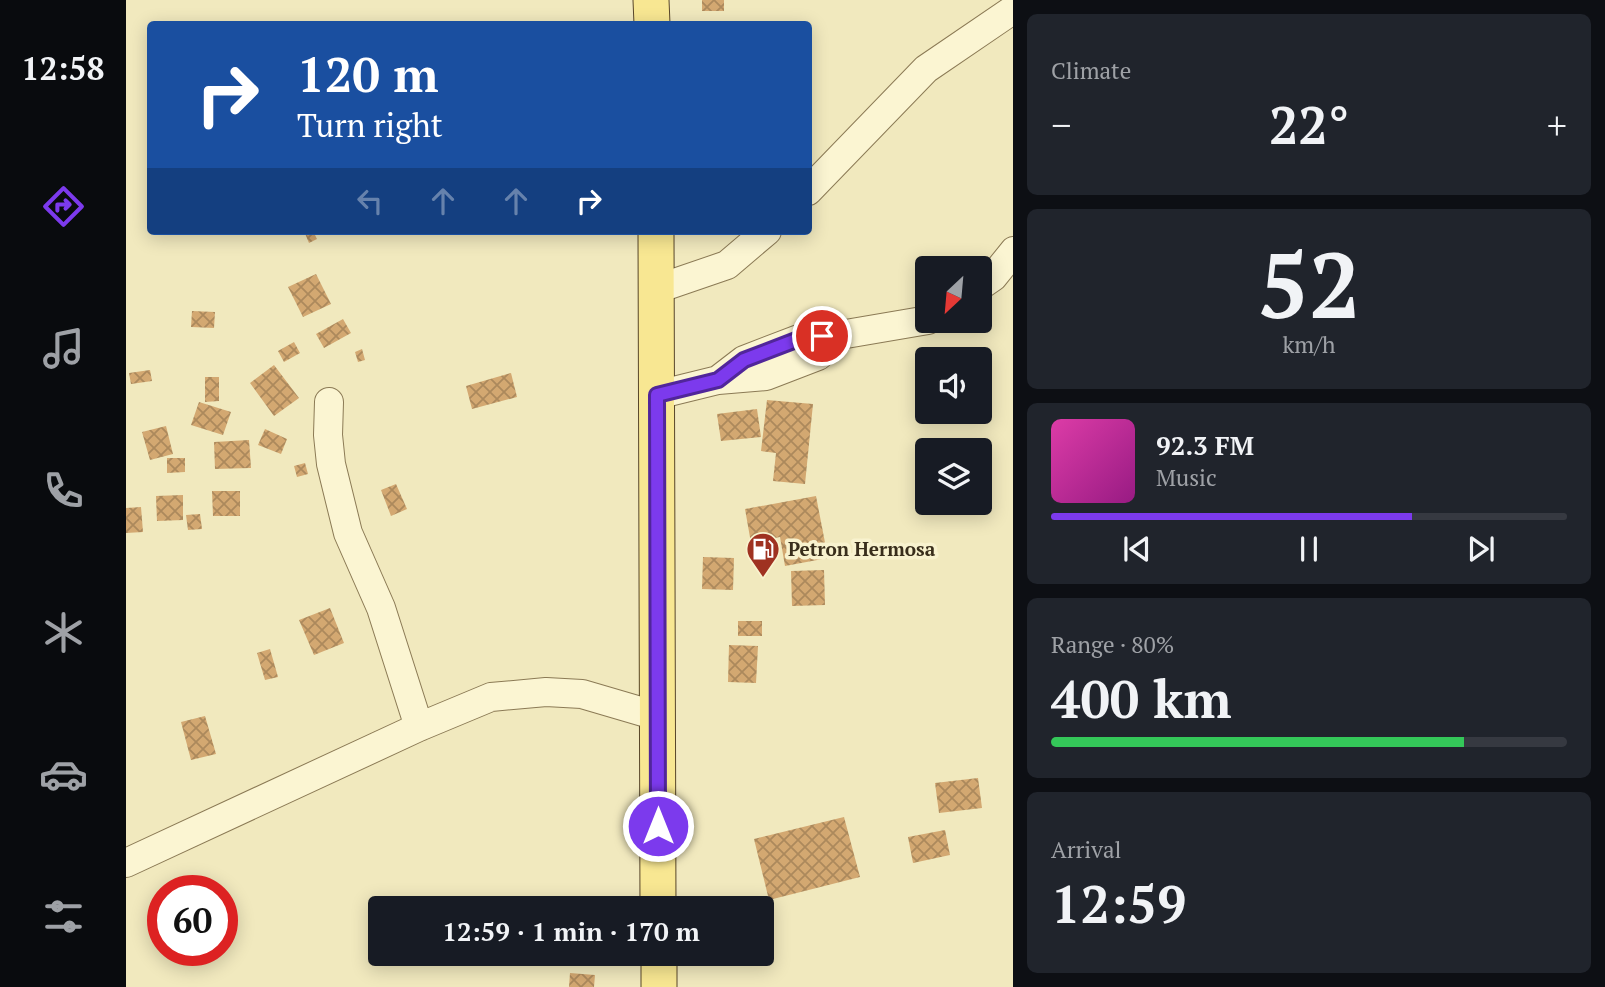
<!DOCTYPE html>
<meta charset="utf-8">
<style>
body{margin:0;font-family:"PT Serif",serif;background:#20242c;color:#f1f3f6;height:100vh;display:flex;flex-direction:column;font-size:26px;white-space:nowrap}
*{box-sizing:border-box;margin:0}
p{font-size:23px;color:#9ea1a6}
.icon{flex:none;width:38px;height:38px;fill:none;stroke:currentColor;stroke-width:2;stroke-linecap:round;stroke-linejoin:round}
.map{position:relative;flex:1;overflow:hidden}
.drawer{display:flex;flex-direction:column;gap:14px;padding:14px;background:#0d0f14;width:592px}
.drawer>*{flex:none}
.top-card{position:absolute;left:21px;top:21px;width:665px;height:214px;border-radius:7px;box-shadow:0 4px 18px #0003;background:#1a4fa0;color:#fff;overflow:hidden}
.needle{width:46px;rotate:206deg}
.tools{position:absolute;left:789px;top:256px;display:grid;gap:14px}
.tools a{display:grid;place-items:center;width:77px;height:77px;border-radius:7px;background:#171b24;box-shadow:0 4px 18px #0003;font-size:35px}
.speed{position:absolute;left:21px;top:875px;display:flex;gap:14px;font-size:35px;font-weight:700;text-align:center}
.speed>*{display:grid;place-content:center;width:91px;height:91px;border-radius:50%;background:#171b24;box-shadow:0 4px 18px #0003;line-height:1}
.speed .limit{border:10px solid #d22;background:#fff;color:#111}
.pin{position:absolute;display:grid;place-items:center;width:60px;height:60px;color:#fff;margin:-30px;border:4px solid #fff;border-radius:50%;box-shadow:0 2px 7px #0007}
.me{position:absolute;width:77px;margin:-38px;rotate:0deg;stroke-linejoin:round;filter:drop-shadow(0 0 5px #0008)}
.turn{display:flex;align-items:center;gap:24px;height:147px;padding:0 35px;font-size:32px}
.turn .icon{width:91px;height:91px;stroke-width:2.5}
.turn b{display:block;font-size:49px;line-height:60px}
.lanes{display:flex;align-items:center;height:66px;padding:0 35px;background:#0003;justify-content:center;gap:35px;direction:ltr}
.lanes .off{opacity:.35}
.big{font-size:52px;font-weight:600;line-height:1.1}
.drawer .tile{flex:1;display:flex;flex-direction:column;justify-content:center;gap:10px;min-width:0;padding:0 24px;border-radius:10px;background:#20242c}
.drawer .dial{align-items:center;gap:0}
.dial b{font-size:91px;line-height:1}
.song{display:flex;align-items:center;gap:21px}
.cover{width:84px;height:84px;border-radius:10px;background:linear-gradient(135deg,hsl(320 70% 55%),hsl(310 70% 35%))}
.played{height:7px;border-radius:4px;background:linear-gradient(90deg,#7c3aed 70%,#363941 70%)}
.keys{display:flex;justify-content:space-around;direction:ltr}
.heat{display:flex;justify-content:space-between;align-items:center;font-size:38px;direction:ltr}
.charge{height:10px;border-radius:5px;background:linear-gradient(90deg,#34c759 80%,#363941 0)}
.trip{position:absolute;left:242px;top:896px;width:406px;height:70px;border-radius:7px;background:#171b24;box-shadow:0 4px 18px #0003;font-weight:600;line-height:70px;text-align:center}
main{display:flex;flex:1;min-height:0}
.tabs{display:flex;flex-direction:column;width:126px;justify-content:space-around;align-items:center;background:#090b0e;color:#9ea1a6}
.tabs .icon{width:49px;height:49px}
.tabs .on{color:#7c3aed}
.tabs b{font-size:32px;color:#f1f3f6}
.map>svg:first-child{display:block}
.building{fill:url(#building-cross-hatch)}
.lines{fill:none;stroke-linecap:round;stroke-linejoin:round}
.minor-casing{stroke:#8b7a55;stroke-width:30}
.major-casing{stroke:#58462a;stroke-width:37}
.minor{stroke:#fbf5d2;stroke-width:28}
.major{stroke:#f8e792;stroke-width:35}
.route-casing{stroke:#51269a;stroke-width:18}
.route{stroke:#7c3aed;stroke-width:12}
.labels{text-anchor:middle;stroke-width:7;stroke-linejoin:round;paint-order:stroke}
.poi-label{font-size:19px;font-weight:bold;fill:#392e1b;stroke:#f8f2ce;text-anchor:start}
</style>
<main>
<nav class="tabs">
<b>12:58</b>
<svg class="icon on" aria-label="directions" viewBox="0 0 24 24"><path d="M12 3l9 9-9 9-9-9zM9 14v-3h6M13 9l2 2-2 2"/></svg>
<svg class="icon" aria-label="music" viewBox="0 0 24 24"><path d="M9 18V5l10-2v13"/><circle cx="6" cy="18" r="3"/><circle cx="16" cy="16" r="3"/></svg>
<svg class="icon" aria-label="phone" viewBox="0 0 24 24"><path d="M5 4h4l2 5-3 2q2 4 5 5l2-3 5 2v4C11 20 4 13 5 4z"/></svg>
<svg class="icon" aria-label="climate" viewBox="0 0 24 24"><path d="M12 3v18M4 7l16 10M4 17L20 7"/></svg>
<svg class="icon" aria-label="car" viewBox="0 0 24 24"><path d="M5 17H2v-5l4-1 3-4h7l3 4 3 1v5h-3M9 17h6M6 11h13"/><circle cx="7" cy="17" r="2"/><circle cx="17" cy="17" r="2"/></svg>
<svg class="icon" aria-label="filters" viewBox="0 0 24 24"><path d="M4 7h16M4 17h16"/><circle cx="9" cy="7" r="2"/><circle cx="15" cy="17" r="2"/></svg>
</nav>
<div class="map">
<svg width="888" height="987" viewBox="0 0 888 987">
<defs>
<pattern id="building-cross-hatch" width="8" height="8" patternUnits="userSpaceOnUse" patternTransform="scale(1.75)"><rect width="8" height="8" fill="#d3a871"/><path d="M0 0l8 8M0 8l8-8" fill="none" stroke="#ac895c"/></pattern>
</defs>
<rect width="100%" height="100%" fill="#f1e9be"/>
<!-- building -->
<path class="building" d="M576,0H598V11H576Z
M178,231H187L191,239L183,243Z
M190,274L205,304L177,317L162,287Z
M66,311L89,312L88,328L65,327Z
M217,319L225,333L198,348L190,334Z
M168,342L174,353L158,362L152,351Z
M236,349L239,360L232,362L229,352Z
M148,365L173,398L148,416L124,383Z
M24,370L26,381L5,384L3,373Z
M385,373L391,397L346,409L340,386Z
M79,377H93V401L79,402Z
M641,400L687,404L679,484L647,481L650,453L635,451Z
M73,402L105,412L97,435L65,425Z
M631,409L635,437L595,441L591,414Z
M40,426L47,454L24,460L16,432Z
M139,429L161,439L155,454L132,445Z
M123,440L125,468L89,469L88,442Z
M41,458H59V472L41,473Z
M179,463L182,474L171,477L168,466Z
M270,484L281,509L265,516L255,490Z
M86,491H114V516H87Z
M57,495V520L31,521L30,496Z
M690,496L702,558L659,566L654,537L625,543L619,509Z
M15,507L17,532L0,533V508Z
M74,514L76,529L62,530L60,515Z
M577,557L608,558L607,590L576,589Z
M698,570L699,605L666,606L665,571Z
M204,608L218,643L188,655L173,620Z
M612,621H636V636H612Z
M603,645L632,646L630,683L602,682Z
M144,649L152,677L139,680L131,653Z
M79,716L90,754L65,760L55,722Z
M852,778L856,808L813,813L809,783Z
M718,817L734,877L643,900L628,839Z
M819,830L824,855L787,863L782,837Z
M444,973L469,975L468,987H443Z"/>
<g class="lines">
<defs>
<path id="minor" d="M682,191L800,69L888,9
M854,286L867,277L888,251
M531,289L601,265L641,231
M592,380L618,360L678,337L714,335L802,320
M531,395L592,380L640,376L692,356L714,335
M203,402L202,435L205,464L222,533L255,608L293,727
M0,863L293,727L365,697L420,692L456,694L531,716"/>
<path id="major" d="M525,0L526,24
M530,231L532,908
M533,954V987"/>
</defs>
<!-- minor casing -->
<use href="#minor" class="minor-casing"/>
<!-- major casing -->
<use href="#major" class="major-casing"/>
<!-- minor -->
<use href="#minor" class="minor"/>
<!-- major -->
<use href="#major" class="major"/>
</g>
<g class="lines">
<defs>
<path id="route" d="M532,826L531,395L592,380L618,360L678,337L696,336"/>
</defs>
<!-- route casing -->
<use href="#route" class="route-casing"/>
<!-- route -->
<use href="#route" class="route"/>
</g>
<!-- icons -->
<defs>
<symbol id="fuel-pin" viewBox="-11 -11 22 30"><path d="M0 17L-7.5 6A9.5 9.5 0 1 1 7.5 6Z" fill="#9f3221" stroke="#f8f2ce"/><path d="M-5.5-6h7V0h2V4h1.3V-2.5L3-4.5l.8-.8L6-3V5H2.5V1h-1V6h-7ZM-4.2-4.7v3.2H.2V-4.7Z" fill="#fff"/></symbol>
</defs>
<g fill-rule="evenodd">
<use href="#fuel-pin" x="618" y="530" width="38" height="52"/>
</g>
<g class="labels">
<!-- poi labels -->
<g class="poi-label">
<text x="662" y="556">Petron Hermosa</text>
</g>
</g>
</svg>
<div class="tools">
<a><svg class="needle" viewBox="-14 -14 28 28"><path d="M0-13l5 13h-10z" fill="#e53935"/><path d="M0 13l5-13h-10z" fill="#9ea1a6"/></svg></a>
<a><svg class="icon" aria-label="sound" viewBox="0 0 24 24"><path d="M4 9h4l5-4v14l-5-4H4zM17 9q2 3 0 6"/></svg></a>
<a><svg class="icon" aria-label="layers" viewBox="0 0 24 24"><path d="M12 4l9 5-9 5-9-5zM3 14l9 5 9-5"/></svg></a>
</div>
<div class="speed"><div class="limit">60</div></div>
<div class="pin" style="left:696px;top:336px;background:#d93025"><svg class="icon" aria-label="arrive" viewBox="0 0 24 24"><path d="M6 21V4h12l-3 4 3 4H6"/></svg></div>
<svg class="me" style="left:532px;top:826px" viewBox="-20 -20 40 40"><circle r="17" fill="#7c3aed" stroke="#fff" stroke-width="3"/><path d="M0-11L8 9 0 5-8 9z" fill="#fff"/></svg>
<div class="trip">12:59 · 1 min · 170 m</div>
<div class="top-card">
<div class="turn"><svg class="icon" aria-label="right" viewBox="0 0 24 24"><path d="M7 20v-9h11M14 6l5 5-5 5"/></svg><div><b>120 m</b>Turn right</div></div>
<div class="lanes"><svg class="icon off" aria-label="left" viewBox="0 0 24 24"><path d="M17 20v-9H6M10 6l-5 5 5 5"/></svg><svg class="icon off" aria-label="ahead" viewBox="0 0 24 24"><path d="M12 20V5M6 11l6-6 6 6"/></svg><svg class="icon off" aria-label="ahead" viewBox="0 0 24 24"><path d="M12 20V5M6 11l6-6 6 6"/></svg><svg class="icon" aria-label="right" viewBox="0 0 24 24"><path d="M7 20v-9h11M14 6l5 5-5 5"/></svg></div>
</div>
</div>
<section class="drawer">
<div class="tile"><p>Climate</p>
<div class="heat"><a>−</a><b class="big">22°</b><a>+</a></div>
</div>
<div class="tile dial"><b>52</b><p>km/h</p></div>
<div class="tile">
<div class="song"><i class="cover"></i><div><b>92.3 FM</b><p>Music</p></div></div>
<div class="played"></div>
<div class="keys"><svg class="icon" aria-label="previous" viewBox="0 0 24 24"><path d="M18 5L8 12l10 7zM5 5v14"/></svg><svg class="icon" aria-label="pause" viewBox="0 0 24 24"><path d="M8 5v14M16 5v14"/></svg><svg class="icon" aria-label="next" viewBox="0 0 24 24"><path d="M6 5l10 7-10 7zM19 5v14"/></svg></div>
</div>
<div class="tile"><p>Range · 80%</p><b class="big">400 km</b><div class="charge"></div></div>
<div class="tile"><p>Arrival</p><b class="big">12:59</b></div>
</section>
</main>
